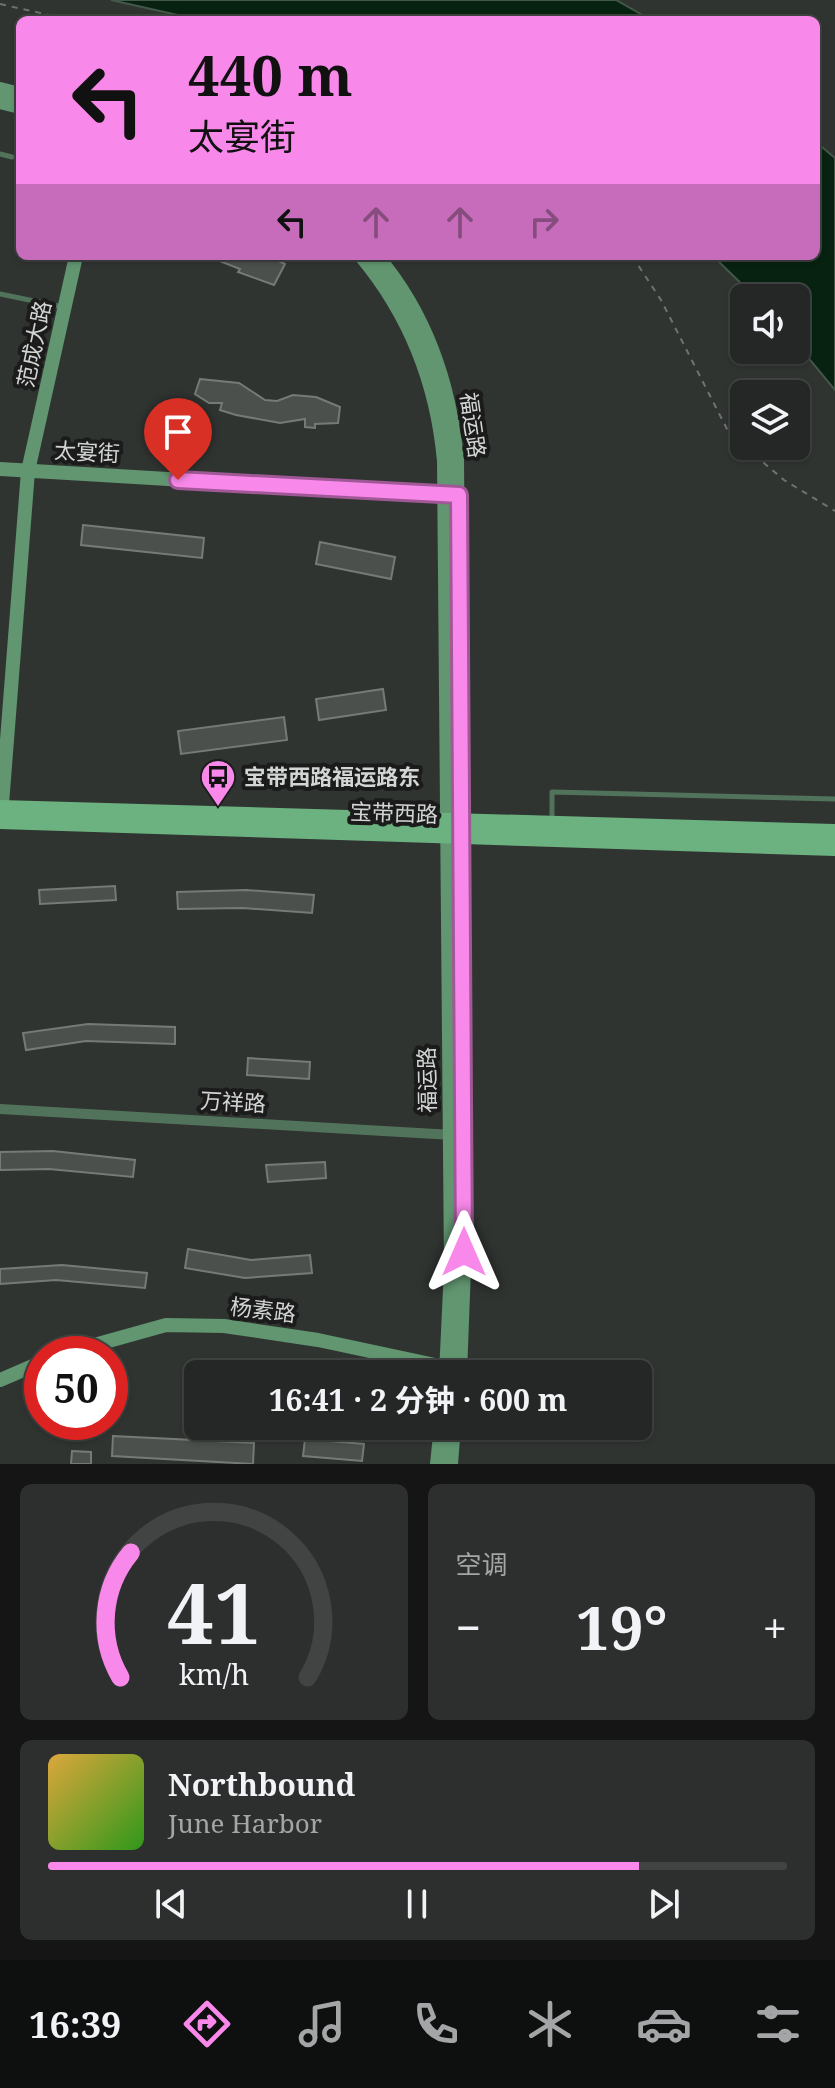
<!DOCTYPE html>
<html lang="zh">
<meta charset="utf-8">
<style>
body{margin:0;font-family:"Noto Serif","Noto Sans SC",serif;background:#2c2f2d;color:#f1f3f6;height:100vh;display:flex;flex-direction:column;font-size:30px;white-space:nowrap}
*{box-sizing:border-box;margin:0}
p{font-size:26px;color:#a3a5a7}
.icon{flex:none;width:44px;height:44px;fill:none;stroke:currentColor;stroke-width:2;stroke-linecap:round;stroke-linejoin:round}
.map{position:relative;height:1464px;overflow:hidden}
.panel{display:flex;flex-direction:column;gap:20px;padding:20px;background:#141514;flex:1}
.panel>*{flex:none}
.banner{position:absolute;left:16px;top:16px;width:804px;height:244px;border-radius:12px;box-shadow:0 2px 6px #0004,0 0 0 2px #414442;background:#f888e9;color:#111;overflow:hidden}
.controls{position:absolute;left:730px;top:284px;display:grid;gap:16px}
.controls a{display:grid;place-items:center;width:80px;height:80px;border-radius:12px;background:#242725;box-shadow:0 2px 6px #0004,0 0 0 2px #414442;font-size:40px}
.speed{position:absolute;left:24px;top:1336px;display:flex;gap:16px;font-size:40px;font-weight:700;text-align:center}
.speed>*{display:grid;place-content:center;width:104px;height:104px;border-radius:50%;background:#242725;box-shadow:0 2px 6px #0004,0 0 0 2px #414442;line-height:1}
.speed .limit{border:12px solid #d22;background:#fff;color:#111}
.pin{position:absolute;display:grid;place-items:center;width:68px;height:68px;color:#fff;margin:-82px -34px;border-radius:50% 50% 50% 0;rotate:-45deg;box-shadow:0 0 8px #0007}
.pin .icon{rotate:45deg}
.me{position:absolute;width:88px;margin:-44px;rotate:0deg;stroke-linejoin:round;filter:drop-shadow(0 0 6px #0008)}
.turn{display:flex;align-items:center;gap:28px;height:168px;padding:0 40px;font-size:36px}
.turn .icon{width:104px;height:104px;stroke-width:2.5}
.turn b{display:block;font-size:56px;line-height:68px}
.lanes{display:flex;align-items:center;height:76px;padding:0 40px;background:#0003;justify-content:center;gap:40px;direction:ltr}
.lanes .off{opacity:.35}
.big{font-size:60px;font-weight:700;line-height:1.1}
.panel .card{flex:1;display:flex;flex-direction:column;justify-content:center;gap:12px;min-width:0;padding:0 28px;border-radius:12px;background:#2c2f2d}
.panel .dial{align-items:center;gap:0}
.dial svg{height:208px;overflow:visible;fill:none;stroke:#414442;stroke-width:7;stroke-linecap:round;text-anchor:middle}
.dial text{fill:#f1f3f6;stroke:none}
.song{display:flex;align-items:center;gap:24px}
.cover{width:96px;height:96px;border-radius:12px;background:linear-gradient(135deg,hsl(40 70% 55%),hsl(110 70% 35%))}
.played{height:8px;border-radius:4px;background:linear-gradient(90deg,#f888e9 80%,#414442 80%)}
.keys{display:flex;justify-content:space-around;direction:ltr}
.heat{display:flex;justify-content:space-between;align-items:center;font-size:44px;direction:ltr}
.panel .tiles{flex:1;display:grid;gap:20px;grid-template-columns:1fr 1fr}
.card:last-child{grid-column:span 2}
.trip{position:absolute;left:184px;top:1360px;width:468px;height:80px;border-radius:12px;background:#242725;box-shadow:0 2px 6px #0004,0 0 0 2px #414442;font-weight:700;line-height:80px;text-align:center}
.tab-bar{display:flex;height:128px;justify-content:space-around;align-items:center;background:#0e100f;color:#a3a5a7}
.tab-bar .icon{width:56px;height:56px}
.tab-bar .active{color:#f888e9}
.tab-bar b{font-size:36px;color:#f1f3f6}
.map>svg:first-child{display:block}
.water{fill:#072210;stroke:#44584a;stroke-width:2}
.building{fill:#4c504d;stroke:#767a77;stroke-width:2}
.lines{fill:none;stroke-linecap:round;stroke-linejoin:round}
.path{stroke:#6f7370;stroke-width:2;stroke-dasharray:6 6;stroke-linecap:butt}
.lane{stroke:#52735b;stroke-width:5}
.street{stroke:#52735b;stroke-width:10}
.secondary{stroke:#619670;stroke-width:14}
.primary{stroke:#6cb280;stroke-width:16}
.route-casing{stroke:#a15897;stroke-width:20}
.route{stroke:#f888e9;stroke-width:14}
.labels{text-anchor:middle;stroke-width:8;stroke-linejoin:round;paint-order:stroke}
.street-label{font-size:22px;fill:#d2d5d3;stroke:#1a1b1a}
.poi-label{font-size:22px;font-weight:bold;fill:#d2d5d3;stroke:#1a1b1a;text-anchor:start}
</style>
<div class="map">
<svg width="835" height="1464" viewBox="0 0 835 1464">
<rect width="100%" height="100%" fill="#303431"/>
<!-- water -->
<path class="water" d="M111,0H616L651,20H200Z
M816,142L835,158V390L796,343V298H756L713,256H816Z"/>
<!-- building -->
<path class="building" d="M207,256H269L285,264L274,285L238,272L240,269Z
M200,379L239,383L265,400L277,401L293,395L316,397L340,407L338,423L315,424V428L305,427V419L280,423L236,415L220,410L222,403H209L195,394Z
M83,525L204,538L202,558L81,545Z
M320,542L395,557L391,579L316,564Z
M383,689L386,710L319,720L316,699Z
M284,717L287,740L181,754L178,731Z
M115,886L116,900L40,904L39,890Z
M246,890L314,895L312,913L243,908L178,909L177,892Z
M88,1024L175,1027V1044L86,1041L26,1050L23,1033Z
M248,1058L310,1062L309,1079L247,1075Z
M53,1151L135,1160L133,1177L49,1169L0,1170V1152Z
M325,1162L326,1178L268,1182L266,1165Z
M188,1249L251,1260L310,1255L312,1273L245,1278L185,1268Z
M62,1265L147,1273L145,1288L56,1280L0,1284V1269Z
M113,1436L254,1443L253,1464L112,1456Z
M305,1439L364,1444L362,1461L303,1456Z
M72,1451L91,1452V1464H71Z"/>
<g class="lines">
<!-- path -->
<path class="path" d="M0,4L72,20
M632,256L661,300L727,429L744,445
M745,447L784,480L835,511"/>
<!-- lane -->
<path class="lane" d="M0,154L12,157
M0,294L63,307
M552,820V792L835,799"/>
<!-- street -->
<path class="street" d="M0,1109L453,1135"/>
<!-- secondary -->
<path class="secondary" d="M0,89L20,94
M0,102L20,107
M361,256C411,316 437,383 444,461L451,1268L446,1374
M377,256C427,315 450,385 457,460L464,1268L460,1374
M0,469L455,496
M1,817L28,471L76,256
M62,1354L166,1325L224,1326L318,1340L454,1369
M0,1380L42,1362
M437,1464L441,1426
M451,1464L454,1426"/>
<!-- primary -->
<path class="primary" d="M0,808L835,832
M0,821L835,848"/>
</g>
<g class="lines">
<defs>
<path id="route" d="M178,480L459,495L464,1252"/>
</defs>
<!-- route casing -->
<use href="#route" class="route-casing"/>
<!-- route -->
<use href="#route" class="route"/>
</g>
<!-- icons -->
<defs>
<symbol id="bus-pin" viewBox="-11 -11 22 30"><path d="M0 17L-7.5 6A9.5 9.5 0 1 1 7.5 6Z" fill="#f888e9" stroke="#1a1b1a"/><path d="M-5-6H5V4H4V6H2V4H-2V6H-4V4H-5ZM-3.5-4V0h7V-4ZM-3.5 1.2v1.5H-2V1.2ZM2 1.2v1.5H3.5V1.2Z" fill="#111"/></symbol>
</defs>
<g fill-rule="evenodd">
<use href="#bus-pin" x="198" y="757" width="40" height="54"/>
</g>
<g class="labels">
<!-- street labels -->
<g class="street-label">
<text transform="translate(34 344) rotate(-78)" y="8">范成大路</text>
<text transform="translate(473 425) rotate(82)" y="8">福运路</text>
<text transform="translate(87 452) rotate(3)" y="8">太宴街</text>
<text transform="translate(394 813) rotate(2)" y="8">宝带西路</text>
<text transform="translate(427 1080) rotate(-91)" y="8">福运路</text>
<text transform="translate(233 1102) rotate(3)" y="8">万祥路</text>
<text transform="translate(263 1310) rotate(7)" y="8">杨素路</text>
</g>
<!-- poi labels -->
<g class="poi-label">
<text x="244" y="785">宝带西路福运路东</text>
</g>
</g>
</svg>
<div class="controls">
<a><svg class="icon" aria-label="sound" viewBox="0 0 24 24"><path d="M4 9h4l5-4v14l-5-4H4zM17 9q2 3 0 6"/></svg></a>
<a><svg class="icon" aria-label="layers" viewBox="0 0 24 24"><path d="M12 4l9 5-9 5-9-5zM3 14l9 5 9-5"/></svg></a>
</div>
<div class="speed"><div class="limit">50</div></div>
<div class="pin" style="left:178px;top:480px;background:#d93025"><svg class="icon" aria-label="arrive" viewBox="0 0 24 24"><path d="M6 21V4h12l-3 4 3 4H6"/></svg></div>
<svg class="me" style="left:464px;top:1252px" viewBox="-20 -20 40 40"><path d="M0-17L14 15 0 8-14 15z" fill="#f888e9" stroke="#fff" stroke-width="4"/></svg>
<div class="trip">16:41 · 2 分钟 · 600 m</div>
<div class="banner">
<div class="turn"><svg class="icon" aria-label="left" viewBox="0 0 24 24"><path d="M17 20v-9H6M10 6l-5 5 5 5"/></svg><div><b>440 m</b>太宴街</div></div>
<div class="lanes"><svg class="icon" aria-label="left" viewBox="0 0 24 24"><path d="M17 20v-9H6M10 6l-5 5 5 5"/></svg><svg class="icon off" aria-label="ahead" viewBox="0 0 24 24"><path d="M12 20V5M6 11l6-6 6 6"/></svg><svg class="icon off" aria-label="ahead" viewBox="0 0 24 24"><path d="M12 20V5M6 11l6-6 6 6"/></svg><svg class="icon off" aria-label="right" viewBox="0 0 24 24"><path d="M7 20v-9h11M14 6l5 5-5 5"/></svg></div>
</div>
</div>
<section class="panel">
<div class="tiles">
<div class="card dial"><svg viewBox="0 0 100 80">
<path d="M14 69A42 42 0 1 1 86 69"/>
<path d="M14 69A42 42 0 0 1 18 21" stroke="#f888e9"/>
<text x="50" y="56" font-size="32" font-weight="700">41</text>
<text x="50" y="72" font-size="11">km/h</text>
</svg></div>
<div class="card"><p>空调</p>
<div class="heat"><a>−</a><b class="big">19°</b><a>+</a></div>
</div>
<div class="card">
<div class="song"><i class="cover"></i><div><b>Northbound</b><p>June Harbor</p></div></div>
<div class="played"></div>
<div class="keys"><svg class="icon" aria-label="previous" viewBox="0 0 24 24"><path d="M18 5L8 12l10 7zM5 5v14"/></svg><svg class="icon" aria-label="pause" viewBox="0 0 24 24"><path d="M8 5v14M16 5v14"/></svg><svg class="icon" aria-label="next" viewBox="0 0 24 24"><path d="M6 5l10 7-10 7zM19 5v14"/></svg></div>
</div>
</div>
</section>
<nav class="tab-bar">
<b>16:39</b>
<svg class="icon active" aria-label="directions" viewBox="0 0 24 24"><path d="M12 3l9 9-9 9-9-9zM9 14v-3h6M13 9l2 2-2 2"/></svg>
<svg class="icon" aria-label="music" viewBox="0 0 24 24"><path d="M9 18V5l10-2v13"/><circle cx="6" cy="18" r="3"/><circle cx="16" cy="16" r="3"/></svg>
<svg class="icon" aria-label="phone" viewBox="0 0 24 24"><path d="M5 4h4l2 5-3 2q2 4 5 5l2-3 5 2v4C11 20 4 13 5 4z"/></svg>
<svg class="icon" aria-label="climate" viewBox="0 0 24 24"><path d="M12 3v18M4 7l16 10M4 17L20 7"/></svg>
<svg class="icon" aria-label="car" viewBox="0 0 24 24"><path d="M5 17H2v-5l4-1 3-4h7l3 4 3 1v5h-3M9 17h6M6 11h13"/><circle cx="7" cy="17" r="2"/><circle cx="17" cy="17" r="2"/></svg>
<svg class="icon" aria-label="filters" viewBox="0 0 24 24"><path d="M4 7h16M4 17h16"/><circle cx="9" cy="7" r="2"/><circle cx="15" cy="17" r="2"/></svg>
</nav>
